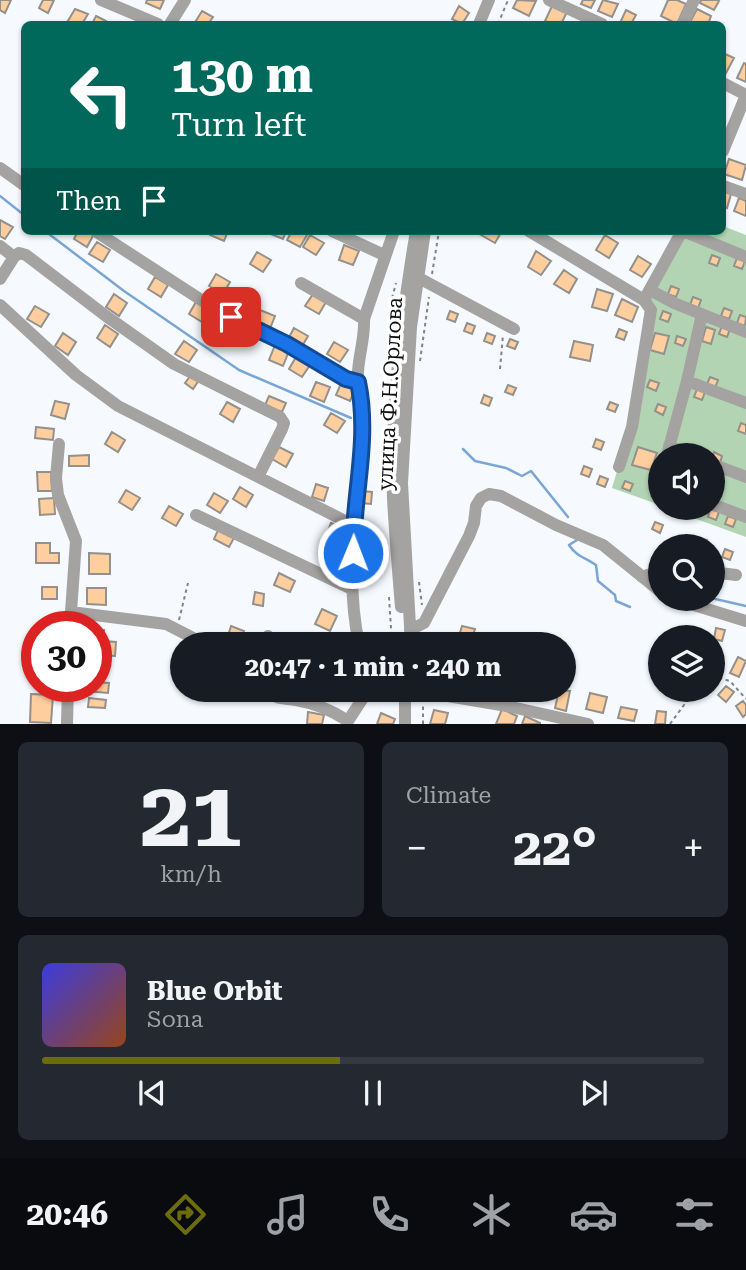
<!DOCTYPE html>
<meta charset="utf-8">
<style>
body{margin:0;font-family:"Roboto Serif",serif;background:#242831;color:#f1f3f6;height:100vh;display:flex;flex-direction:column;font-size:26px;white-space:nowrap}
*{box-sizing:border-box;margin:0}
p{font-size:23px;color:#9ea1a6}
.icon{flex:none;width:38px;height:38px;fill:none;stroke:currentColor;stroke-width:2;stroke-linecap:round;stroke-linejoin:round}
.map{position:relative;height:724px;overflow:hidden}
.drawer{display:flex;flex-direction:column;gap:18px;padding:18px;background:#0d0f14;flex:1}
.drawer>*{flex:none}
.banner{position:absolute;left:21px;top:21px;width:705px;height:214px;border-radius:10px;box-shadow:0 2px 5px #0004;background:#00695c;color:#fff;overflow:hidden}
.buttons{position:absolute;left:648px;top:443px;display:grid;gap:14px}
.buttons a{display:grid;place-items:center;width:77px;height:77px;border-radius:50%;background:#171b24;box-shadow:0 2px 5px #0004;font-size:35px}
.speed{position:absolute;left:21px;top:611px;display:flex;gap:14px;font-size:35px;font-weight:700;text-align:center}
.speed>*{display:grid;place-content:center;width:91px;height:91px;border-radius:50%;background:#171b24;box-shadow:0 2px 5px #0004;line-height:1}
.speed .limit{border:10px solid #d22;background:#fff;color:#111}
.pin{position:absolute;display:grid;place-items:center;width:60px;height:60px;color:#fff;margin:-30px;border-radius:14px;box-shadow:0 4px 10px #0006}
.me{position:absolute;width:77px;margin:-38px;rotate:1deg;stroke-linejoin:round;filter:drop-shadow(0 0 5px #0008)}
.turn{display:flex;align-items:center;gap:24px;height:147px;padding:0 35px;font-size:32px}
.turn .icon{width:91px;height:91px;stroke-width:2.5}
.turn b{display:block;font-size:49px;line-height:60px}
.then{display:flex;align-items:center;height:66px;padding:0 35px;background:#0003;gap:14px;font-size:26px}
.big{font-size:52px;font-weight:700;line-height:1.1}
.drawer .tile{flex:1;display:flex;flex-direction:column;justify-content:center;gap:10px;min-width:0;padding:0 24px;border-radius:10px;background:#242831}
.drawer .dial{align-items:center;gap:0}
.dial b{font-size:91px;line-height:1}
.song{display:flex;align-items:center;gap:21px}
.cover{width:84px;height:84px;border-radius:10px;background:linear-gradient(135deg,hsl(240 70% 55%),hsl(20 70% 35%))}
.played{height:7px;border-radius:4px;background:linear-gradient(90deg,#6b6c0b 45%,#363941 45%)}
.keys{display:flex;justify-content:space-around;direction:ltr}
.heat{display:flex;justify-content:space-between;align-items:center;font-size:38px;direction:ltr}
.drawer .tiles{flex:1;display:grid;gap:18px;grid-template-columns:1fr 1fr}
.tile:last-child{grid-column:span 2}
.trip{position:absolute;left:170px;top:632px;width:406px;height:70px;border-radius:35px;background:#171b24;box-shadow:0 2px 5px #0004;font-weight:700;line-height:70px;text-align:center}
.dock{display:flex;height:112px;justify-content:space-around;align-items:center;background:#090b0e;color:#9ea1a6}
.dock .icon{width:49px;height:49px}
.dock .active{color:#6b6c0b}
.dock b{font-size:32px;color:#f1f3f6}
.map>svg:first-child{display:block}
.green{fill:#b3d4b3}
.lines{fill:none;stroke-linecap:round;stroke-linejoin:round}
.stream{stroke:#7aa6d5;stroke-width:2.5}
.building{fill:#ffce9e;stroke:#94908c;stroke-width:2}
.path{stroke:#818487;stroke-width:2;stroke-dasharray:3.5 3.5;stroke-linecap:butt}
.minor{stroke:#a5a3a1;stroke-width:12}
.route-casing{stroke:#114b97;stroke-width:18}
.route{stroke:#1a73e8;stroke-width:12}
.labels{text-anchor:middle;stroke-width:7;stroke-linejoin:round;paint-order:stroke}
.street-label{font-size:21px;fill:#0d0f10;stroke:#fff}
</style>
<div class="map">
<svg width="746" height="724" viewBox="0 0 746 724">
<rect width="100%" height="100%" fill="#f6faff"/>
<!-- green -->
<path class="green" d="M723,226L746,235V537L666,508H712V455H660V505L612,488L630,427L646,299L685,231H723Z"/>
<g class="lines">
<!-- stream -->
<path class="stream" d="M0,196L24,215
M45,231L124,291L239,370L351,418
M463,449L475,461L506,468L522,476L531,471L568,517
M577,540L569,545C576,556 586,558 596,565L598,581L615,595L616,601L630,607
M711,598L746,606"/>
</g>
<!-- building -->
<path class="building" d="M0,0H11L5,13L0,10Z
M43,0H54L48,13L39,8Z
M147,0H164L160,9L146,3Z
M517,0L536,1L529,16L513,8Z
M583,0H595L591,8L581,4Z
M603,0L618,4L612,17L598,11Z
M668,0H677L686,4L677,24L661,16Z
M701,0H717L719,1L714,10L700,3Z
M459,6L469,13L462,24L452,19Z
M552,6L567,12L561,24H552L545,21Z
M75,9L88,14L82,24H66Z
M697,9L711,16L708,24H689Z
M626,10L636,15L631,24L620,23Z
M202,11L213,17L208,24H194Z
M96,16L106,21L104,24H92Z
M723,53L734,58L726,73L723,71Z
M744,63L746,64V82L737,78Z
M729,159L746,165L742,180L724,174Z
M723,191L731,194L727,208L723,206Z
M739,198L746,201V216L734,211Z
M0,220L13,227L5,239L0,236Z
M78,231H89L94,234L87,247L74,239Z
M211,231H228L224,241L210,235Z
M269,231H286L283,239L268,233Z
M292,231H300L307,235L300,247L287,240Z
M484,231H502L495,243L481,235Z
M310,235L324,243L316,255L303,247Z
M605,235L618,243L609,258L596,250Z
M97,242L110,250L103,262L89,254Z
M344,245L359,251L353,265L339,260Z
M536,251L551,261L541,275L528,267Z
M257,252L271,260L263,272L250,264Z
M712,255L720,258L717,266L709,263Z
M638,256L651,264L642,277L630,270Z
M737,258L745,261L742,269L734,266Z
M564,270L577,279L569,293L554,284Z
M216,274L230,282L223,294L209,286Z
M155,277L168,285L161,297L148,289Z
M671,286L679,289L676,297L668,294Z
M597,289L613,294L607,311L592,307Z
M114,294L127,303L119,316L106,307Z
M313,294L326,302L319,314L305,306Z
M693,297L701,300L698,308L690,305Z
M622,299L638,307L632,322L615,315Z
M196,302L209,310L202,322L189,314Z
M35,306L49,314L41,327L27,319Z
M724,308L732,311L729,319L721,316Z
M260,310L275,316L269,331L255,325Z
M450,311L458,314L455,322L447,319Z
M663,311L671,314L668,322L660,319Z
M740,315L746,317L745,326L737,323Z
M467,323L475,326L472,334L464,331Z
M105,325L118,334L110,347L97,338Z
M238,325L252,333L244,345L231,337Z
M722,326L730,329L727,337L719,334Z
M706,327L715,330L711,344L702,341Z
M294,328L308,336L301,348L287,341Z
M619,329L627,332L624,340L616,337Z
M63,333L76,342L68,355L55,346Z
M487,333L495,336L492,344L484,341Z
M655,333L669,336L664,354L650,350Z
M677,336L686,339L683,346L675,343Z
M510,339L518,342L515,349L507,346Z
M184,341L197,350L189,362L175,354Z
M574,341L593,345L590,361L570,357Z
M334,342L348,350L340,362L327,354Z
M275,345L289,351L283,366L269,360Z
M296,357L310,365L302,377L289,369Z
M191,375L199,380L193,389L185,383Z
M710,377L718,380L715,388L707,384Z
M650,380L659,383L656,391L647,387Z
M342,381L356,386L350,401L336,395Z
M316,382L330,387L324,402L310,396Z
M508,385L516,388L513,395L505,392Z
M697,389L705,392L702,400L694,397Z
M484,395L492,398L489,406L481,403Z
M269,396L286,403L282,412L265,405Z
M55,401L69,404L65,419L51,415Z
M227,402L240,409L233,422L220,414Z
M610,402L618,405L615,412L607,409Z
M658,404L666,407L663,415L655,411Z
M331,413L345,421L337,433L324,425Z
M741,423L746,425V434L738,431Z
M36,427L54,429L53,440L35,438Z
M112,432L125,440L118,452L105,444Z
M596,439L604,442L601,450L593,447Z
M279,447L293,454L286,467L272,459Z
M638,447L657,453L651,470L632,465Z
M714,452L722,456L720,463L712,458Z
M89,455V466H69V456Z
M584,466L592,469L589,477L581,474Z
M37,472H51L52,491H38Z
M600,476L608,479L605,487L597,484Z
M625,481L633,484L630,491L622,488Z
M316,484L328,488L324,501L312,497Z
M656,485L660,487V496L653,493Z
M240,487L253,495L246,507L233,499Z
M126,490L140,498L132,510L119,502Z
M362,491L372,492L371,504L361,503Z
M214,493L228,501L220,513L207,505Z
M54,498L55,514L40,515L39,499Z
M169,506L183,514L176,526L162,518Z
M710,509L719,512L716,520L708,517Z
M728,516L736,519L733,527L725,524Z
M655,522L663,525L660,533L652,529Z
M331,523L347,529L344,537L328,531Z
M218,530L234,538L229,547L214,539Z
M698,537L707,540L704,546L695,545Z
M36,543H50V553H59V563H36Z
M725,549L733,552L730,560L722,557Z
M89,553L110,554V574H89Z
M333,554L346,559L341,569L329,564Z
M279,573L295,581L290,592L274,585Z
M42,587H57V599H42Z
M87,588H106V605L87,604Z
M255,592L264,594L263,606L253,604Z
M322,609L337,616L330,631L315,624Z
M231,626L244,631L239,644L227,639Z
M462,626L475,629L472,639L459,636Z
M716,628L725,630L722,641L714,639Z
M96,630H104L103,641L116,642L115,656L96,655Z
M738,657L746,661L739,677L730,673Z
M96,660L103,662L100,675L96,674Z
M96,682L109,683L108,693L86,691V686H96Z
M726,686L734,692L726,702L718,695Z
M494,690H504L502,696L492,693Z
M516,690H533L532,696L516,692Z
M534,690H551L548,698L533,694Z
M559,690L570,691L566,711L555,708Z
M590,693L607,697L603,713L586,709Z
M31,694L53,695L51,723L30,722Z
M89,698L106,700L105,708L88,707Z
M743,701L746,705V714L743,717L736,706Z
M621,707L637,710L634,721L618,718Z
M502,709L517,716L514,724H496Z
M434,710L448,713L445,724H430Z
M657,711L666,712L665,724H655Z
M308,712L324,715L322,724H307Z
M381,713L395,719L393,724H377Z
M525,716L540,723V724H522Z"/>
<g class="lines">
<!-- path -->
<path class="path" d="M498,24L508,0
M432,274L439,231
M390,333L391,302L396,283
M420,361L429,297
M500,369L503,335
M419,582L422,605
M389,597L392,644
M179,620L188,583
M424,644V635
M712,676L730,681L746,699
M423,724V704
M670,724L695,690"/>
<!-- minor -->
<path class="minor" d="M101,0L158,24
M549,0L602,24
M170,24L185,0
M479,24L489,0
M683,24L694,0
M723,83L746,95
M723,151L746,95
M0,168L24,185
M723,186L746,194
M95,231L209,305L287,344L346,379L358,382
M332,231L384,255
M529,231L644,300
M683,231L746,257
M0,246L14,257
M417,277L514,329
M0,279L14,257L19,253L26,255L106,316L174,364L280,417L284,423L282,429L258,477
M301,283L364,319
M650,290L674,303L746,332
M0,305L76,375L118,406L353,525
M687,381L746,403
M59,444L56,478L58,495L76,541L70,626
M669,446L690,455
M667,455L687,381L702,314
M712,464L746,477
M619,467L632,427L651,310L644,300L682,231
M712,504L746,517
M196,515L352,589
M712,572L736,575
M642,577L660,571
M671,598L746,621
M401,607C398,571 395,535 393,499C390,410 401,319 416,231
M71,612L166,624L205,644
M410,630L424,623L469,536L474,523L476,506L481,498L489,494L501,496L556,525L603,545L660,591
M267,644L268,636
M359,644C343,570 360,499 363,425C364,407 357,390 358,372C359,354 365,337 364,319L394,231
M411,644L402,483L411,327L425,231
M266,690C276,700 283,698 296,700C313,703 333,711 348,721
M412,690L507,706L588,724
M67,724L68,686
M346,724L365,695L371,690
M405,724V690"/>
</g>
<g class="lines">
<defs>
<path id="route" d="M231,317L287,344L346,379L358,382C370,439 353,496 353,553"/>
</defs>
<!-- route casing -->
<use href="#route" class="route-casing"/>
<!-- route -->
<use href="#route" class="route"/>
</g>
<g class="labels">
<!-- street labels -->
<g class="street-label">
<text transform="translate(390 394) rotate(-87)" y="7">улица Ф.Н.Орлова</text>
</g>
</g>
</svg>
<div class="buttons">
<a><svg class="icon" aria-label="sound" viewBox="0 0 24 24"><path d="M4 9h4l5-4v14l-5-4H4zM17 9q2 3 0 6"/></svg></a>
<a><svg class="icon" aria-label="search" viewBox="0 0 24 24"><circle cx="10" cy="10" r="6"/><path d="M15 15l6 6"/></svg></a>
<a><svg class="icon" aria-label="layers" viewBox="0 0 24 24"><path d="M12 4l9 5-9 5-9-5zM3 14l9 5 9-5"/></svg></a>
</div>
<div class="speed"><div class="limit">30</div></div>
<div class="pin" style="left:231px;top:317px;background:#d93025"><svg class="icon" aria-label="arrive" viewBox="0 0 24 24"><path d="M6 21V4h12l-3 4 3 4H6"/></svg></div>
<svg class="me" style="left:353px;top:553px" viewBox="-20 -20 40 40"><circle r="17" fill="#1a73e8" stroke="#fff" stroke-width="3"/><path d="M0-11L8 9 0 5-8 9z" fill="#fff"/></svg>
<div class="trip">20:47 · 1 min · 240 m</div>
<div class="banner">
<div class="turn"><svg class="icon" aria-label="left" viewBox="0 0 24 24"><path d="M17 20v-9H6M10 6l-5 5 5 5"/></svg><div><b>130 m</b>Turn left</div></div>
<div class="then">Then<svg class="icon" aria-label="arrive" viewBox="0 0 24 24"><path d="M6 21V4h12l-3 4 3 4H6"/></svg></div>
</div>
</div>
<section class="drawer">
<div class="tiles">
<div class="tile dial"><b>21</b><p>km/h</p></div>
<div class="tile"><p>Climate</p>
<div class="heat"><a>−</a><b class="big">22°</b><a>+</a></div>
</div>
<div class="tile">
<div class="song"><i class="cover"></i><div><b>Blue Orbit</b><p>Sona</p></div></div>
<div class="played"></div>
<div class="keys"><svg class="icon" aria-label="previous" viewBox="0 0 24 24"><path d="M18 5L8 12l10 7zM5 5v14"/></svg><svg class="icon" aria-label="pause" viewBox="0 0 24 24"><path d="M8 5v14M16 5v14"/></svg><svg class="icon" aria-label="next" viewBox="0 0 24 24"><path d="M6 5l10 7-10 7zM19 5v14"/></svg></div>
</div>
</div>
</section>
<nav class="dock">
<b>20:46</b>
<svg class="icon active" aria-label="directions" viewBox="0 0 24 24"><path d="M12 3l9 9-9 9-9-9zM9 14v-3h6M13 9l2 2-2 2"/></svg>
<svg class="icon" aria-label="music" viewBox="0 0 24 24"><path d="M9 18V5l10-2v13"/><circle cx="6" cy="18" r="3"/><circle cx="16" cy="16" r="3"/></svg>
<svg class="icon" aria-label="phone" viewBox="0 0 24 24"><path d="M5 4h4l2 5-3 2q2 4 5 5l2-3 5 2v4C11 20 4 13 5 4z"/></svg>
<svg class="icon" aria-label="climate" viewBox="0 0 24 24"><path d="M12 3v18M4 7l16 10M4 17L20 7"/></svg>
<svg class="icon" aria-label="car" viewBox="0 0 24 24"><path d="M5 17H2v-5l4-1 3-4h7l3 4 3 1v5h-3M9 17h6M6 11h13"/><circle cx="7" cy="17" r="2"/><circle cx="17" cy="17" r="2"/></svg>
<svg class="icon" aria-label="filters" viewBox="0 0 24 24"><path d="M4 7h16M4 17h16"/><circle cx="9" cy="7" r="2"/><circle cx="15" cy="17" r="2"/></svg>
</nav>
